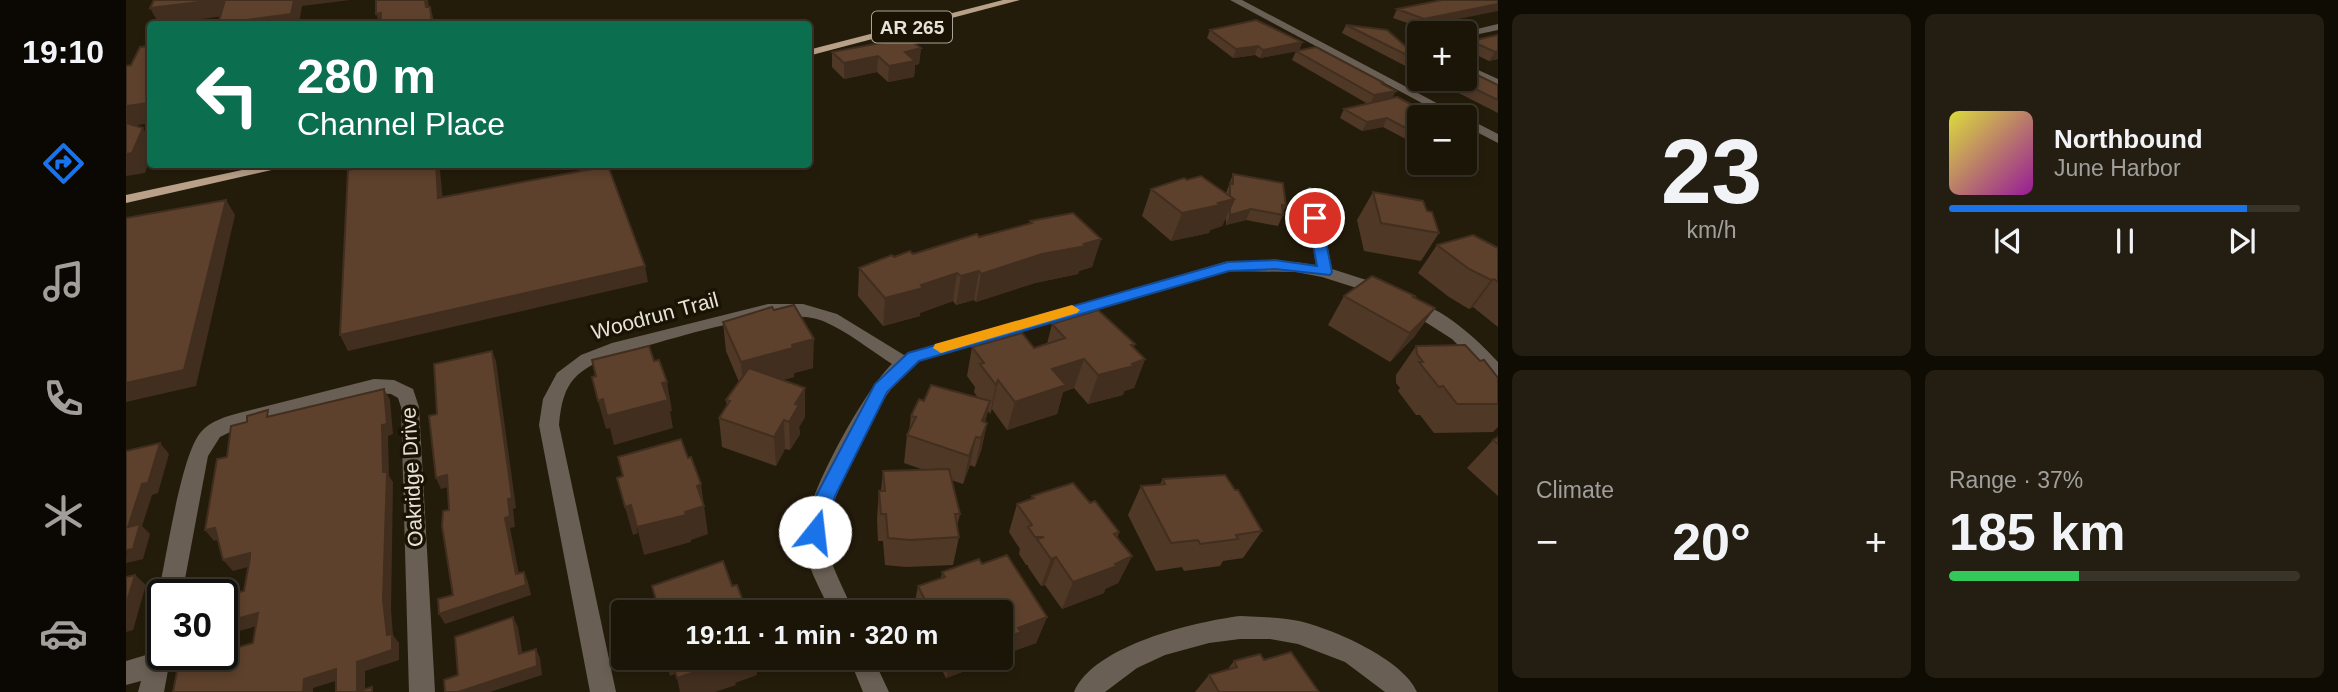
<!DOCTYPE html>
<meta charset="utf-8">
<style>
body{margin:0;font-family:Arial,sans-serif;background:#241e12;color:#f1f3f6;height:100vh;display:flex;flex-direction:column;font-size:26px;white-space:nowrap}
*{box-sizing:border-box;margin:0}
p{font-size:23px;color:#a09f9c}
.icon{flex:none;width:38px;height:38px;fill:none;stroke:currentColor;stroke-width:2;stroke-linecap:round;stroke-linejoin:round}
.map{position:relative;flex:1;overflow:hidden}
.panel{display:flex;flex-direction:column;gap:14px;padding:14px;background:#0f0c04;width:840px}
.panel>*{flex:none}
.guide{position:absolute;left:21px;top:21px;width:665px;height:147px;border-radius:7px;box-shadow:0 4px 10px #0003,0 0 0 2px #393429;background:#0b6e4f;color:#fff;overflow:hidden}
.tools{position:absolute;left:1281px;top:21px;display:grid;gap:14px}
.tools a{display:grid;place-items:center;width:70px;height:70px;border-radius:7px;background:#1b1508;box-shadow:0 4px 10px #0003,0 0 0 2px #393429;font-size:35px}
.speed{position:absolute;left:21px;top:579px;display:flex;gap:14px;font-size:35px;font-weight:700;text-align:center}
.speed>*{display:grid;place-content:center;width:91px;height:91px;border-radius:50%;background:#1b1508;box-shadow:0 4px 10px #0003,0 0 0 2px #393429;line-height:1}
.speed .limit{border:4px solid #111;border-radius:10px;background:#fff;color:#111}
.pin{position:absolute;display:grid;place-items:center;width:60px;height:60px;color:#fff;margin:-30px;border:4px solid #fff;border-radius:50%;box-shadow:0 2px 7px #0007}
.me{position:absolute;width:77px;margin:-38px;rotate:16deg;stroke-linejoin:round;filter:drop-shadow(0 0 5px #0008)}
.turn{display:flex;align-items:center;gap:24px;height:147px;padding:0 35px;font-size:32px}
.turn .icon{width:91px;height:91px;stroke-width:2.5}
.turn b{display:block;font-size:49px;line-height:60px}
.big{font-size:52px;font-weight:600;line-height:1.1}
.panel .card{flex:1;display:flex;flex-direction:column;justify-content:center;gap:10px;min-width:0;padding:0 24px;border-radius:10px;background:#241e12}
.panel .dial{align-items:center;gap:0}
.dial b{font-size:91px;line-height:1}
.song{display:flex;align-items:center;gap:21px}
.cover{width:84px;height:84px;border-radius:10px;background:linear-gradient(135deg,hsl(60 70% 55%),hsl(300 70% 35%))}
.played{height:7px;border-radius:4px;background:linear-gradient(90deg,#1a73e8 85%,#393429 85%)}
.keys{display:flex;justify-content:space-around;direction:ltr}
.heat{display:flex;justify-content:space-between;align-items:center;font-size:38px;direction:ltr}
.charge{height:10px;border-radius:5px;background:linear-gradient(90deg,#34c759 37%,#393429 0)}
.panel .tiles{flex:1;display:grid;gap:14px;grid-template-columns:repeat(2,1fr)}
.trip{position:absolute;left:485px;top:600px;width:402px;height:70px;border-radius:7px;background:#1b1508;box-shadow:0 4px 10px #0003,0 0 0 2px #393429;font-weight:600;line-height:70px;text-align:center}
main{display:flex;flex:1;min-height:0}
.tab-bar{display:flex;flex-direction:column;width:126px;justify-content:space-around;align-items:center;background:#0b0803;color:#a09f9c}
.tab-bar .icon{width:49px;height:49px}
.tab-bar .selected{color:#1a73e8}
.tab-bar b{font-size:32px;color:#f1f3f6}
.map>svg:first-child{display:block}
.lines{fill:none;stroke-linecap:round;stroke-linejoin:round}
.minor{fill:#6a5f54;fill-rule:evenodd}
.major{fill:#b9a189;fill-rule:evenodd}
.wall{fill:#503826}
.shaded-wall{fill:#412e1f}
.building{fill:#5d412c;stroke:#412e1f;stroke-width:2}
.route{fill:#1a73e8;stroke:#114b97;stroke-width:2}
.slow{fill:#f59e0b}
.labels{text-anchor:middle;stroke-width:7;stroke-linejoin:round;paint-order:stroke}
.shield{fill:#1a1304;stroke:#aaa498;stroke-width:2}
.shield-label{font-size:19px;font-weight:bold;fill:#e7e2d7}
.street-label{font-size:21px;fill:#e7e2d7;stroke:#1a1304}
</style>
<main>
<nav class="tab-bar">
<b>19:10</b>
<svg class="icon selected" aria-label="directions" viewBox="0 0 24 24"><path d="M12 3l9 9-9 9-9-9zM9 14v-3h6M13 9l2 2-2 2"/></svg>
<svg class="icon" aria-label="music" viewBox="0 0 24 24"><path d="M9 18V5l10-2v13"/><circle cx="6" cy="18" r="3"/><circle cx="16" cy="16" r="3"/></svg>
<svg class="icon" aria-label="phone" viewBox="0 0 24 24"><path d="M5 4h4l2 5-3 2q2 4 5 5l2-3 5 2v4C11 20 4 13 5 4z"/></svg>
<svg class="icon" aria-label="climate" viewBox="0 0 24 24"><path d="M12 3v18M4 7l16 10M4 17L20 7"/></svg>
<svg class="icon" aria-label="car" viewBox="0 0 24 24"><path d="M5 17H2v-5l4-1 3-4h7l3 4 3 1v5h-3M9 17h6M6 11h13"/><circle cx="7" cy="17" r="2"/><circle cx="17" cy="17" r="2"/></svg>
</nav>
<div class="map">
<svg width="1372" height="692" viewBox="0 0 1372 692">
<rect width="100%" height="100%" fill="#241c0b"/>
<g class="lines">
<!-- minor -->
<path class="minor" d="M1104,0H1116L1337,117H1322Z
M1372,24V30L1339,37V33H1334Z
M1339,64L1372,79V87L1339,71Z
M1339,117L1372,134V143L1339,126Z
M1184,187L1191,191L1206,269L1262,287L1264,291L1262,295L1256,296L1196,277L1170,272L1103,271L794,361C748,394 720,467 702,520C695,555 716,581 727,612H705C694,588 678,563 678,536C678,499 739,389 766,364C744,350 721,331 697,321C648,303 543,341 491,354C450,370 437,380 433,425L490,692H464L413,425L417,399L431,373L455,355L486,343L642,304H677L711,314L778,355L1102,261L1170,262L1190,265L1177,191Z
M1285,300C1317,308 1350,338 1372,362V381L1366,379L1326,339L1279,309L1277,305Z
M248,379L268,380L287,389L293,407L309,692H283L275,407L272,398L265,394L248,393L112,428L94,437L82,456L56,595H37V603L32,595C40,561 55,454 75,432C84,421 99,417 113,413Z
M1114,616C1134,617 1154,617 1173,621C1207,629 1277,659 1291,692H1259L1219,662L1172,644L1144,639H1114L1083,643L1039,655L1011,668L979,692H948C968,645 1068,622 1114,616Z
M37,622V654H45L38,692H12L15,681L0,685V661L20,655L29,625Z
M723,658H747L763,692H737Z"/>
<!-- major -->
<path class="major" d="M877,0H894L682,56V50Z
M144,164H172L0,203V195Z"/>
</g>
<!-- wall -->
<path class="wall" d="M1316,0L1293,27L1267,18L1271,9Z
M1220,25L1287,53L1293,52V73L1216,33Z
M1084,30L1176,42L1173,51L1258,84L1266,98L1293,117V146L1257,127L1236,131L1214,118L1218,109L1242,104L1166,60L1170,51L1134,58L1129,55L1107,58L1081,38Z
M1372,35V59L1363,61L1342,51L1349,40Z
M795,48L793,64L789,65L788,77L762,82L751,72L718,79L706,67V52Z
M1305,79H1339L1372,85V113Z
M1107,174L1160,206L1157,212V215L1152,226L1120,220L1100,225V218L1096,226L1084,230L1083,233L1045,241L1016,216L1025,189L1061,180L1100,193Z
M1247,192L1301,211L1313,233L1295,261L1238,251L1231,220Z
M904,221L975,239L966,267L953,271L952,274L909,283L850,302L848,300L830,305L827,301L794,313V316L757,326L732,296L733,268L768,257L787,254L904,224Z
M1311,245L1372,248V327L1347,307L1343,309L1323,297L1292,273Z
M1218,296L1288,298L1309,308L1288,337L1264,362L1202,325Z
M597,322L687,368L668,373V377L656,380L679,388V417L673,427L674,434L664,450L659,449L650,466L596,447L593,418L601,406L600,400L613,382L600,351Z
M926,324L1008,347L1019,359L1008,388L998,391L997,395L962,404L948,388L937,392L931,414L881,430L866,409L864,414L862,411L859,422L861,423L855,451L849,467L844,465L837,484L825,480L834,514L831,526L833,537L827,565L780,567L759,565L757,541H752L751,519L753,491H755L757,471L798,470L778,463L781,435L783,431L785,416L798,401L852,398L848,392L849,387L841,376L846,347L908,348L921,344Z
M1290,346L1354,361L1372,378V427L1367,432L1308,433L1294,415H1290L1272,391L1274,388L1270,383V375Z
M1372,437V496L1341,468L1367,440Z
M1037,479L1136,531L1117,558L1097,561L1094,566L1058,571L1056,567L1030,571L1002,515L1015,486L1034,484Z
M906,496L964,503L993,532L991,538L1006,556L992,583L979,589L978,593L936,609L919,585L915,586L902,567V565H900L893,554L894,549L883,532L891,504L905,499Z
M856,564L921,617L910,643L888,651L886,658L849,672L847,668L820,678L810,658H875V612H787L792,586L815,578L816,572Z
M1138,660L1193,692H1069L1083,675L1102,669L1108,661Z"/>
<!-- shaded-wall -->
<path class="shaded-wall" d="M90,0H100L108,15L33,24L24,8Z
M168,0H224L176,6L173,24H96V23Z
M299,0H302L305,24L300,7Z
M1372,4V11L1293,27L1298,19Z
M304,7L309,24H306Z
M255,13L259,24H254L250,14Z
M1176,42L1173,51L1134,58L1137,50Z
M1132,46L1129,55L1107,58L1110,49Z
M795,48L793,64L789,65L788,77L762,82L763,66L779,52Z
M1372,51V59L1363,61L1369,52Z
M752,56L751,72L718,79V63Z
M1270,91L1265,100L1244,105L1248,95Z
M24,103V123L0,127V106Z
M1261,118L1257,127L1236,131L1241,122Z
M17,128L24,140V158L19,173L0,176V154Z
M310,164H312L314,170L318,213L312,198Z
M1108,199L1096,226L1084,230L1083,233L1045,241L1056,213Z
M100,200L109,215L70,386L0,402V383Z
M1125,209L1120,220L1100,225L1104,215Z
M975,239L966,267L953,271L952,274L909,283L850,302L855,274L916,254Z
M519,266L522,282L222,351L214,335Z
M853,271L848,300L830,305L835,276Z
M831,273L827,301L794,313V316L757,326L759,298Z
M1368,279L1347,307L1343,309L1365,280Z
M1309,308L1288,337L1264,362L1284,333Z
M688,339L687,368L668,373V377L617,390L615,362L666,345Z
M1009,344L1000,368L1006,364L1019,359L1008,388L998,391L997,395L962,404L972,375L1005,345Z
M366,351L370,361L390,508L387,509L389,527L384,528L395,584L390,574L379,518L382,499Z
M958,359L948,388L937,392L931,414L881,430L889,402L926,369Z
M872,380L866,409L864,414L870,385Z
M541,382L546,411H544L547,428L488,445L484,428L480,429L472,401Z
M679,388V417L673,427L674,434L664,450L663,422L669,404Z
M258,389L264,400L267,434L262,436L263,476L267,482L265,610L267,635L273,643V660L239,671V692H231V662L261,635L257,600V472L256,425Z
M864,401L857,430L856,421Z
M658,420L659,449L650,466L648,437Z
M861,423L855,451L849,467L855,438Z
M850,437L844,465L837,484L843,456Z
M34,443L43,454L32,493L26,495L16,526L24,534L17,559L0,563L2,527L16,484Z
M321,475L326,486L315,489L310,478Z
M575,484L582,534L565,540V542L518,555L511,527L571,486Z
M505,505L512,533L507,535L499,507Z
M89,528L98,538L88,541L79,530Z
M124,553L133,564L107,571L97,560Z
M1006,556L992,583L979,589L978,593L936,609L947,582Z
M930,557L919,585L915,586L925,559Z
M398,572L402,582L405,595L319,624L313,614Z
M9,575L20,585L7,630L0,632V605Z
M132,613L141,623L96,636V623Z
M387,617L392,627L398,663L393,654Z
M921,617L910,643L888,651L886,658L849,672L853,658H875V640L892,628Z
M410,649L414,658L416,675L364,692H332Z
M539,658H545L549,674L544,676Z
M606,658H629L631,675L609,683L610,685L589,692H554L551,678Z
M825,658H850L847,668L820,678Z
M210,669L219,678L187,688V692H177L178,679Z"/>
<!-- building -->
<path class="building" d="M28,0H90L24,8Z
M99,0H168L165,14L92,24Z
M250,0H299L300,7H304L306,24H255V13L250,14Z
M1316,0H1372V4L1298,19L1271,9Z
M1130,20L1176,42L1137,50L1132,46L1110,49L1084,30Z
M1220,25L1261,30L1287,53L1293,52V61Z
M1372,35V51L1369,52L1347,42L1353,41L1349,40Z
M781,38L795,48L779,52L789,61L763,66L752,56L718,63L706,52Z
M24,46V103L0,106V66L5,65L14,47Z
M1190,47L1258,83H1255L1270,91L1248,95L1170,51Z
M1339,69L1372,85V100L1329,79H1339Z
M1271,97L1310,117H1293V135L1261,118L1241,122L1218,109Z
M0,123L17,128L6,153L0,154Z
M255,164H310L312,198L482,166L519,266L214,335L222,170Z
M1107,174L1157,183L1160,206L1156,205L1157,215L1125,209L1104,215V208L1108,199L1104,196V183L1107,184Z
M1075,176L1108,199L1092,203L1094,205L1056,213L1025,189L1058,178L1061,180Z
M1247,192L1297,201L1301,211L1306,212L1313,233L1255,223Z
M100,200L58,370L0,383V218Z
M947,213L975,239L958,244L960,246L916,254L855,274L853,271L835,276L831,273L795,285L797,288L759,298L733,268L766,255L768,257L784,251L787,254L851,234L853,237L906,223L904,221Z
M1347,235L1372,248V282L1368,279L1365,280L1343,269L1311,245Z
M1246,276L1289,296L1287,297L1309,308L1284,333L1218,296Z
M668,305L688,339L666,345L667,348L615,362L597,322L646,307L648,310Z
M972,310L1009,344L1005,345L1019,359L1006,364L1008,366L972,375L958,359L926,369L940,385L889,402L872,380L870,385L854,364L858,363L846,347L896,333L908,348L939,338L926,324Z
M1339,345L1354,361L1358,360L1372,378V404H1331L1317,386L1313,387L1293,362H1297L1291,354L1290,346Z
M523,346L528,361L533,360L541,382L536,383L542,400L481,416L477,399L472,401L466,377L470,376L466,360Z
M366,351L386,498L382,499L384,516L379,518L390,574L398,572L400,585L313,614L312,599L327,595L316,526L317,511L323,510L321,475L310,478L303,416L311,414L308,364Z
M623,368L679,388L669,404L673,405L663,422L658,420L648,437L593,418L604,401L600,400Z
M805,385L864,401L856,421L861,423L855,438L850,437L843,456L781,435L790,417L785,416L793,399L798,401Z
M258,389L261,424L256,425L257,472H261L257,600L261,635L266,634V650L231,662V692L246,687V692H210V669L178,679L177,692H47L52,666L88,654H96V652L127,643L132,613L96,623V596L118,591L124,558V553L97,560L89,528L79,530L91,459L101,457L105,426L121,422V416L142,410L141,417Z
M1372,437V444L1367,440Z
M555,439L562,458L565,457L575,484L571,486L578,506L559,512L560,515L511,527L505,505L499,507L491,478L497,476L492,457Z
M34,443L22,483L16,484L2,527L14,524L7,549L0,550V451Z
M823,469L834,514H829L833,537L784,540L762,538L760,514H755L753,491H759L757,471Z
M1099,475L1109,490H1112L1136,531L1110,535L1112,539L1074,544L1072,540L1045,543L1015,486L1039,484L1037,479Z
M947,483L964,503L969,501L993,532L988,534L1006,556L989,564L991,566L947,582L930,557L925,559L911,539L918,537H909L902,527L906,525L891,504L908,498L906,496Z
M881,555L921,617L892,628L895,632L875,640V612H805L792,586L819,577L816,572L853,559L856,564Z
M597,561L606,586L611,585L621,612H527L533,610L526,586Z
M9,575L0,605V577Z
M387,617L393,654L410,649L411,666L332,692H319L318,680L332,675L329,637Z
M1165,652L1193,692H1093L1083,675L1111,667L1108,661L1134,654L1138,660Z
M545,658H606V660L551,678Z"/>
<!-- route -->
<path class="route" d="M1189,214L1195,218L1206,272L1204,275L1149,269L1103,271L793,361L761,392L709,496L696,538L689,540L682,538L679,532L690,496L749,384L782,353L1102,262L1149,260L1191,266L1182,218Z"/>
<!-- slow -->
<path class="slow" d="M946,305L954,310L951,313L815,353L807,348L809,344Z"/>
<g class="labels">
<!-- shield labels -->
<rect class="shield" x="746" y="11.5" width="80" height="31" rx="5"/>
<g class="shield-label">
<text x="786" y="34">AR 265</text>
</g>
<!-- street labels -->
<g class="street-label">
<text transform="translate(529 316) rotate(-15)" y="7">Woodrun Trail</text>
<text transform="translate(286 477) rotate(-93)" y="7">Oakridge Drive</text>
</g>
</g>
</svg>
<div class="tools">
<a>+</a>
<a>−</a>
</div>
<div class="speed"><div class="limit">30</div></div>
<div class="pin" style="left:1189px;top:218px;background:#d93025"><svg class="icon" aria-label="arrive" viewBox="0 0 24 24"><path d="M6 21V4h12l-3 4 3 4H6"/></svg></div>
<svg class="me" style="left:689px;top:532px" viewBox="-20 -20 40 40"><circle r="19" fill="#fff"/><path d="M0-13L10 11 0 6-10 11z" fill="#1a73e8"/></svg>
<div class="trip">19:11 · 1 min · 320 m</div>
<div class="guide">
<div class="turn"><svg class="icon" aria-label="left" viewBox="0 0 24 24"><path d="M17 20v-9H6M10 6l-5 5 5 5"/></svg><div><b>280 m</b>Channel Place</div></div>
</div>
</div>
<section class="panel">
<div class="tiles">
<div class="card dial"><b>23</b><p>km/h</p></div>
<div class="card">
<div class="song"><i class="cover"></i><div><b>Northbound</b><p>June Harbor</p></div></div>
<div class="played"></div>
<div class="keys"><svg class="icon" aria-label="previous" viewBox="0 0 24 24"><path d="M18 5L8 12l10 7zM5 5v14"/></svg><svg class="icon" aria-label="pause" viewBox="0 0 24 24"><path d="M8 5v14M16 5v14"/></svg><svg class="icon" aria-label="next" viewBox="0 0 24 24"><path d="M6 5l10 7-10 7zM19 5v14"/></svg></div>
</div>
<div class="card"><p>Climate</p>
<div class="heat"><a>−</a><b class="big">20°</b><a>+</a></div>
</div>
<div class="card"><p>Range · 37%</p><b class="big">185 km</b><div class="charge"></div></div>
</div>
</section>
</main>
